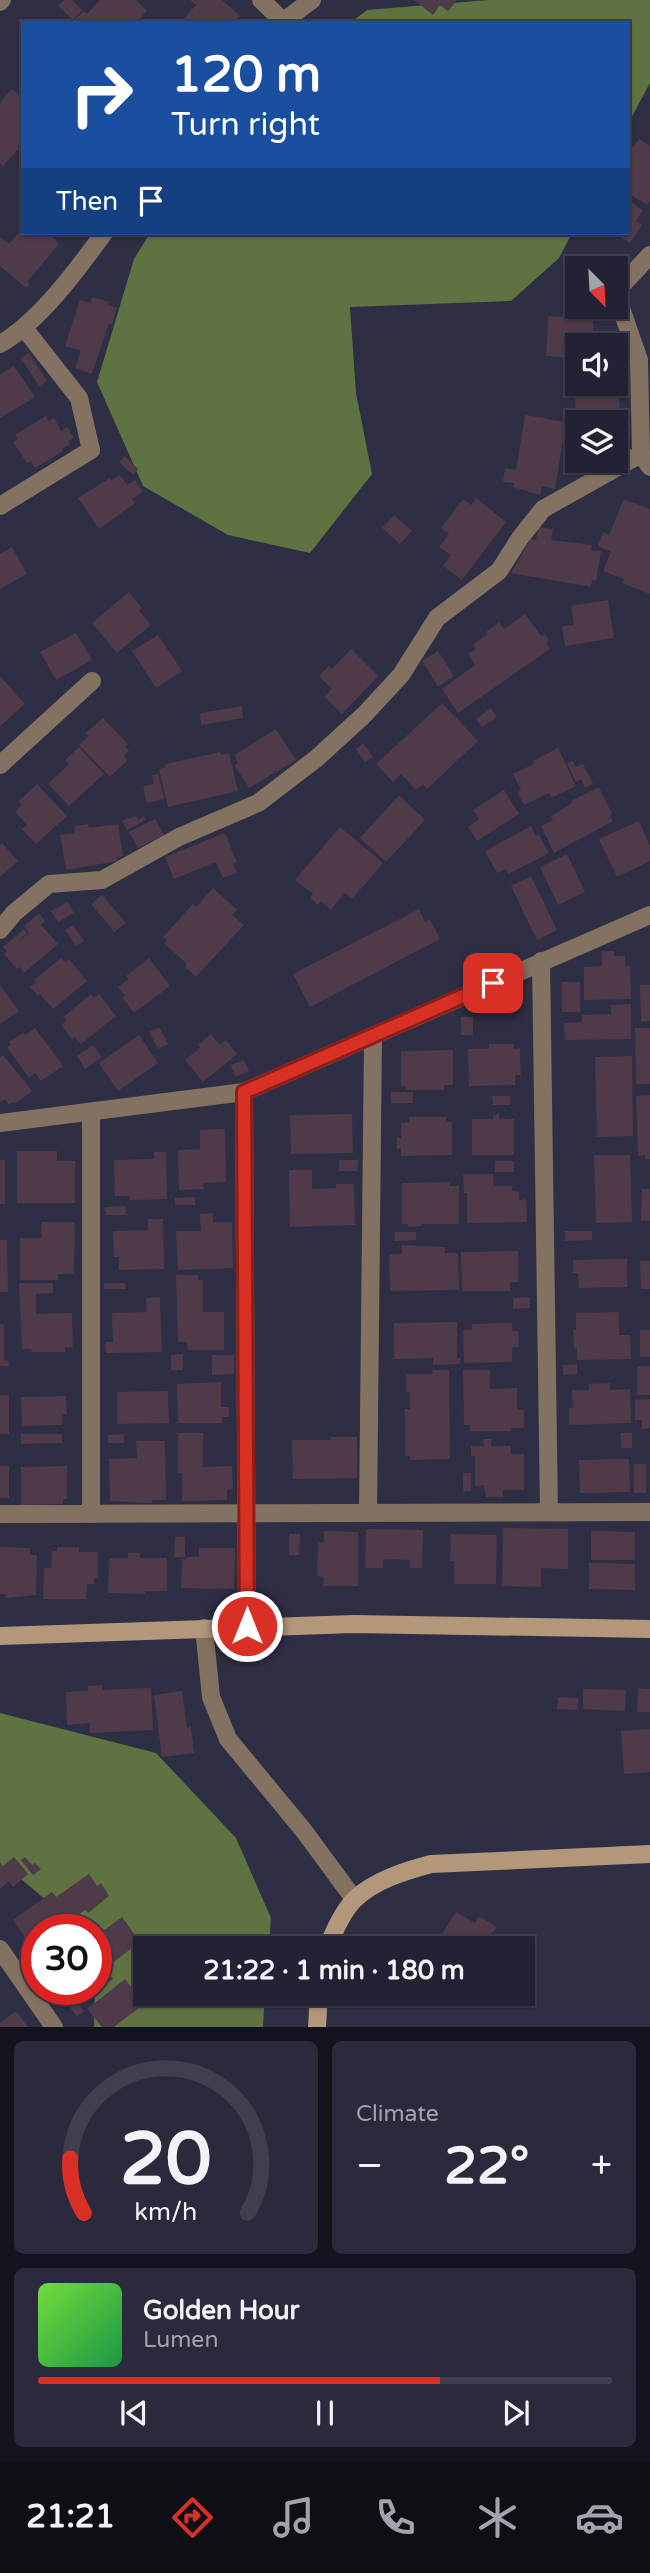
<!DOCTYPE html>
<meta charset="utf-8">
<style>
body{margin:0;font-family:"Varela Round",sans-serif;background:#2a2a3c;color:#f1f3f6;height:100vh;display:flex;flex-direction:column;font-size:26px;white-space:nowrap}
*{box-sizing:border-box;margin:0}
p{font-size:23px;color:#a2a4ac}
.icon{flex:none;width:38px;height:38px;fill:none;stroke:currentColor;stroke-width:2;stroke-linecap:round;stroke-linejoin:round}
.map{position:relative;height:2027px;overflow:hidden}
.side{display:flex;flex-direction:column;gap:14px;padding:14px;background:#13131d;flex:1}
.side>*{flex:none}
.guide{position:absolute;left:21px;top:21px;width:609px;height:214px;border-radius:0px;box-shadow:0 2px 5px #0004,0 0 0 2px #3f3f4f;background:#1a4fa0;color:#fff;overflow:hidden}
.needle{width:46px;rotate:156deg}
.tools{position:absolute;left:565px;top:256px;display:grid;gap:14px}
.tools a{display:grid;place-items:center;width:63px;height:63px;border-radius:0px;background:#222234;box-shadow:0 2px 5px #0004,0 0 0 2px #3f3f4f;font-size:35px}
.speed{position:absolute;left:21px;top:1914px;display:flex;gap:14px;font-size:35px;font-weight:700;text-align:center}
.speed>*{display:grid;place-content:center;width:91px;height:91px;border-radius:50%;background:#222234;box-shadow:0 2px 5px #0004,0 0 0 2px #3f3f4f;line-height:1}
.speed .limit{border:10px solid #d22;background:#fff;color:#111}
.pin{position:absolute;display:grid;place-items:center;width:60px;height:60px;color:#fff;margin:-30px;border-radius:14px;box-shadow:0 4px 10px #0006}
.me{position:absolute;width:77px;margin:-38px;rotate:0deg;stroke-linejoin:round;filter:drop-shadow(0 0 5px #0008)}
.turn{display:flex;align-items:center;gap:24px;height:147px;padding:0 35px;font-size:32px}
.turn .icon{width:91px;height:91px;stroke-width:2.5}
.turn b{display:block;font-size:49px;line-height:60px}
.then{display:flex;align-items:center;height:66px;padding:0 35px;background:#0003;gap:14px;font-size:26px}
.big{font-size:52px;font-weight:800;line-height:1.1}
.side .card{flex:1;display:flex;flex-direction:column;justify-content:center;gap:10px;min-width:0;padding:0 24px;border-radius:10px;background:#2a2a3c}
.side .dial{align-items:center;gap:0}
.dial svg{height:182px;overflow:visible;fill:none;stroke:#3f3f4f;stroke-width:7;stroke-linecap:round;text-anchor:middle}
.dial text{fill:#f1f3f6;stroke:none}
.song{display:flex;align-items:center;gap:21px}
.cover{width:84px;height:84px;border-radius:10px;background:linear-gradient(135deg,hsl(100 70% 55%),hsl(140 70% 35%))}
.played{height:7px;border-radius:4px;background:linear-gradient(90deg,#d93025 70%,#3f3f4f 70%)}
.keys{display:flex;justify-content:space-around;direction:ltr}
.heat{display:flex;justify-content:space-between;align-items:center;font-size:38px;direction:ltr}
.side .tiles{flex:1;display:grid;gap:14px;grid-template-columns:1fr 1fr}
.card:last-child{grid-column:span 2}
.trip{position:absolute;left:133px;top:1936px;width:402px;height:70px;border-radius:0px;background:#222234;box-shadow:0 2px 5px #0004,0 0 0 2px #3f3f4f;font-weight:800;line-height:70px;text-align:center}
.menu{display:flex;height:112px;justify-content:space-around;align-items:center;background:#0e0e15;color:#a2a4ac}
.menu .icon{width:49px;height:49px}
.menu .selected{color:#d93025}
.menu b{font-size:32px;color:#f1f3f6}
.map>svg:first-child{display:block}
.forest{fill:#5e7242}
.building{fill:#4f3a4a}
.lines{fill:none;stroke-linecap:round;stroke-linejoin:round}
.street{stroke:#837261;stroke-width:18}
.secondary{stroke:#b2977b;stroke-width:18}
.route-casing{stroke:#8d1f18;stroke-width:18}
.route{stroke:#d93025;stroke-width:12}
</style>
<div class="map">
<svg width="650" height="2027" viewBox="0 0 650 2027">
<rect width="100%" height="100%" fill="#2e2e45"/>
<!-- forest -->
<path class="forest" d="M488,0H650V83L628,124V23H350L367,10Z
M150,233H572L559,258L511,301L350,307L356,393L372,474L310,553L228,535L143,486L97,382L134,259Z
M0,1713L156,1753L236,1838L271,1918L269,1948H145V1993H265L263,2027H94L96,1930H70L63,1914L22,1880L0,1882Z"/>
<!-- building -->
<path class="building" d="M64,0H72L82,10L73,20L58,6Z
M100,0H136L147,11L136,23H79L75,19L84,11L87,14Z
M190,0H222L240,16L234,23H180L196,5Z
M414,0H457L448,11L440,5L433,15Z
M12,89L23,99V140L17,146L19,148L3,166L0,163V102Z
M639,139L650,146V201L647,205L628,193V154Z
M628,200L643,210L636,221L642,225L630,243L614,233H628Z
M23,228V233H34L39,237L42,233H50L59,244L27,282L30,284L26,288L0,266V237L9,244Z
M92,297L109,302L108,305L117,308L112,325L109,323L92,374L75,368L81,351L65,346L80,300L90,303Z
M548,316L593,318V333L608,334L607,345H578V358L546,356Z
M29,353L47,381L39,386L21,358Z
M14,366L35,397L0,418V374Z
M619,393L620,437H616V422H578V450H573L571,419H576L575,394Z
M525,415L566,422L555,489L542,486L540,495L513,487L514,483L503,482L505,468L516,470Z
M46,416L48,421L54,418L61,431L67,427L74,438L68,441L70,444L62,449L63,451L35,468L31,461L27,463L13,442L18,439L15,435Z
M570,453L578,454L577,474H568Z
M125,456L138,469L133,475L119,462Z
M120,475L127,485L135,480L143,492L132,499L135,503L99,529L78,498L110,478L111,480Z
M476,498L506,522L462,580L443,566L451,555L439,547L449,534L441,528L463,499L471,505Z
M624,499L650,509V594L622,583L624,579L603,571L611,552L598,546L603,532L609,535Z
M394,515L412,531L400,544L382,528Z
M538,527L553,529L551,540L592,545L591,550L601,551L596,581L592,580L591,587L511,573L531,539L536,540Z
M12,547L27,574L0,589V554Z
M129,592L142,608L139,611L151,625L117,653L92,623Z
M608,600L614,638L565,646L562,626L574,625L571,606Z
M525,614L542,637L545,634L549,640L546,643L550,649L458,713L442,689L475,665L468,654L476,649L473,644L488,634L486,632L499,622L504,629Z
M76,633L92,660L56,680L40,652Z
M158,635L182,671L156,688L132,651Z
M351,649L378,676L342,714L324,697L332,689L319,676L329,666L332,669Z
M438,651L454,676L438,687L422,661Z
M0,676L25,704L0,726Z
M442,703L478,741L427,789L423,784L416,790L401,774L393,782L376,764Z
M242,706L243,718L201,725L200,713Z
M491,708L497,717L482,727L476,719Z
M103,718L128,744L125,747L129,751L124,756L127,761L110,777L79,745L89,736L86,733Z
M276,729L296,760L249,788L235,766L238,763L234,755Z
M363,743L373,757L365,762L356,749Z
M79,747L104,774L69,806L48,784L69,764L65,760Z
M558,748L576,786L551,798L549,793L524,805L517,792L521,790L513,774L534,764L533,761Z
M220,752L221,755L229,753L238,791L168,807L159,769L166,767L165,764Z
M573,761L576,767L583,764L593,784L585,788L581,779L576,782L567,763Z
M158,774L164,799L147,803L143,786L154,784L152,775Z
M37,784L67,816L36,844L22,829L27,825L15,812L22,805L19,801Z
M599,787L612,814L610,815L613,821L554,853L541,826L553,820L551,816L572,803L571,801Z
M504,790L519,814L477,841L468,827L479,819L473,810Z
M399,795L425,820L386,862L360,838Z
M136,816L138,820L144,816L146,820L127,830L122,821Z
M155,819L164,835L138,848L129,832Z
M639,821L650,846V861L617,877L599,839Z
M88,824L89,828L118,824L123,856L117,857L118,861L66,870L60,835L75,833L74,826Z
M531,826L536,836L539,834L548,852L546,855L508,874L506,869L497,873L485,851Z
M340,827L383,863L352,899L345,893L331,910L321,901L318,905L310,898L313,894L295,880Z
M225,833L237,863L233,864L237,873L223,878L216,862L174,879L165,857Z
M2,843L18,861L0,877V845Z
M567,854L585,892L558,905L540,867Z
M531,876L557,930L537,940L511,886Z
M213,888L237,910L232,915L244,925L196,977L185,967L187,964L164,943L167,940L163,937L193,904L196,907Z
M102,895L126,923L114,932L91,904Z
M68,902L74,913L58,922L51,911Z
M419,909L425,922L430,919L440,939L310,1007L293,974Z
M39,913L45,921L41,925L58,944L24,973L20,967L17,969L4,954L7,951L3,947L24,929L27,933L16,944L29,933L24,926Z
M73,925L84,941L76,946L65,930Z
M602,951H614V956H625V966H630L631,999L584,1000V967L602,966Z
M61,958L65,962L69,959L87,981L53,1009L40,994L38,996L30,987L36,982L34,980Z
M149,958L170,986L134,1013L122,997L125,996L118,987L129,979L126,976Z
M562,982H580V1012H562Z
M0,985L19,1011L0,1024Z
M640,985H650V1021L641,1022Z
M91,994L94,998L99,994L116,1016L81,1044L75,1037L72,1039L61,1025L67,1020L63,1017Z
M631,1004V1039L565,1040L564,1023L582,1022V1015L611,1014V1005Z
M461,1017H473V1035H461Z
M159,1027L168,1044L158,1049L149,1032Z
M35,1028L63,1066L41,1081L35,1073L29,1078L7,1047L11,1044L9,1042L23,1033L25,1035Z
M635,1028H650V1084H636Z
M211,1034L220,1045L226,1040L237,1054L203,1082L185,1060L200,1048L198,1045Z
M139,1035L158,1063L118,1091L99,1063Z
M489,1044H514V1049L520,1048L521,1075H515V1085L469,1086L468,1049H489Z
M93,1045L102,1057L85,1069L77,1056Z
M453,1050V1085H444V1090H406V1086H401V1051Z
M3,1055L32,1091L15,1104L13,1102L9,1105L5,1099L0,1102V1057Z
M632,1056L633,1136L597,1137L595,1057Z
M244,1060L249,1071L235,1077L231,1065Z
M391,1092H413V1103H391Z
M650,1095V1159H645V1155L638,1156L636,1096Z
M492,1096H510V1105H493Z
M352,1114L353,1153L291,1154L290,1115Z
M499,1114V1119H514V1155H472V1119H493V1115Z
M409,1117H446V1122H452V1155L401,1156V1148L397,1149V1138H401V1123L409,1122Z
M225,1129L226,1182L203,1183L204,1189L179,1190L178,1150L200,1149V1130Z
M17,1151H57V1161H75V1203H17Z
M154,1152H166L167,1199L130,1200V1196H115L114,1160L154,1159Z
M594,1155H630L632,1222L596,1223Z
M0,1160H5V1204H0Z
M339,1160H358L357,1171H339Z
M495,1161H514V1172H495Z
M289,1170H312V1189L336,1188V1184H354L355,1225L290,1227Z
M463,1174H493L494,1186H512V1191L519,1192V1200L526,1199L527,1222L467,1223V1193H464Z
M450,1182L449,1186H459V1224H421L422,1226L408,1227V1224H402V1183Z
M642,1189H650V1221H641Z
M195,1197V1205H175V1198Z
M126,1206V1215H106L105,1207Z
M213,1213V1222H232L233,1268L178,1270L176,1231H201L200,1214Z
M148,1219H163L164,1269L119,1270V1257H114L113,1231L148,1230Z
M41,1222H75L74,1274H58V1280H20V1238H42Z
M565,1231H592V1240L565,1241Z
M395,1232H416V1240L394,1241Z
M0,1240H7L8,1292H0Z
M402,1245L445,1247V1253H458L459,1290L390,1291L389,1254H402Z
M518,1251V1282H510V1291H462L461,1252Z
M627,1259V1287L579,1288L578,1273H573V1260Z
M640,1261H650V1289H641Z
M176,1275H198V1280H203V1312H224V1350H188L187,1342H178Z
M19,1283H53V1293L36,1294V1314L72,1313L73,1347H65V1352H32L31,1349H22Z
M104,1283H125L126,1289H104Z
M160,1297L162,1352L106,1353L105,1342H113L112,1313L147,1312L146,1298Z
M530,1297V1308L513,1309V1298Z
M619,1312V1335H630L631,1359L577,1360V1348L574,1349L573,1330H576V1313Z
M457,1322V1358H460V1364L433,1365V1358L394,1359V1323Z
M512,1323V1331H518L519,1347H512V1362L464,1363L463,1330H472V1324Z
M0,1324H4V1361L8,1360L9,1366H0Z
M640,1330H650V1357H640Z
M183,1354V1370H171V1355Z
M212,1355H234V1374L212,1375Z
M577,1364V1374L563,1375V1365Z
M637,1366H650V1395H637Z
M432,1370H449L450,1459L410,1460V1456H405V1409H410V1392H406V1374H433Z
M463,1370H490V1389L517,1388V1410H524V1428H511V1431H470V1425H464Z
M221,1382V1407H229V1417H222V1423H178L177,1384Z
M610,1383V1390L630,1389L631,1423L569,1425V1408H573L572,1390H589V1384Z
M168,1391L169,1423L117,1424V1392Z
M0,1395H9V1434H0Z
M66,1396L67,1414H62V1425L22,1426L21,1397Z
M650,1399V1428L642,1429V1420H635V1400Z
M178,1433H203V1467L232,1466L233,1489L227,1490V1500L182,1501V1473H178Z
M621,1433H632V1448H621Z
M21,1434H62V1443L21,1444Z
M124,1434V1443H108V1435Z
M331,1437H357V1478L293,1479L292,1440H331Z
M483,1439H491V1446H511V1454H524V1490H503V1497H486L484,1485L475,1486V1456H471V1446H484Z
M136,1441H165L166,1500H152V1503L110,1501L109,1459L137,1458Z
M629,1459L630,1492L580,1493L579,1460Z
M634,1464H646V1493H634Z
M0,1466H9V1498H0Z
M67,1466V1499H63V1504L21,1505V1467Z
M463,1473H471V1491H463Z
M503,1528L568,1529V1569L541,1568V1587L502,1586Z
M366,1529L423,1530L422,1568H410V1560L383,1559V1568H365Z
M324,1531L358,1532V1586H323L324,1577L317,1576L318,1542H324Z
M591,1531L635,1532V1560H591Z
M289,1534H300L299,1555H289Z
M451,1534L497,1535L496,1584H454V1561H450Z
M175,1537H185V1557H174Z
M0,1547L30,1548V1555H37L36,1595L6,1598L5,1594H0Z
M57,1547H79V1552H98V1578H94V1584H87L86,1599H43L44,1568H51L52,1551H57Z
M199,1548H235L234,1589L181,1588L182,1559L185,1560L186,1557H199Z
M128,1553H140V1558H167V1591H145V1594L108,1593L109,1558H128Z
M589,1563L635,1564V1590L589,1589Z
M102,1685L103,1690L151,1688L153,1730L90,1733V1723L67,1725L66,1692L88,1691V1686Z
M638,1688L650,1689V1712H637Z
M583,1689L626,1690L625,1711L583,1709Z
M182,1691L187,1728L191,1727L194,1753L162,1757L154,1695Z
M558,1697L578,1698L577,1710L557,1709Z
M650,1729V1772L624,1774L621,1731Z
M14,1857L28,1874L13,1887L9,1881L0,1889V1862L3,1866Z
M25,1857L32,1865L35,1863L41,1869L33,1875L21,1860Z
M89,1874L97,1886L101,1883L109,1896L88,1913L85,1910L63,1926L67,1930H37V1947L34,1950L13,1920L52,1892L56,1897Z
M456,1912L475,1923L479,1916L497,1927L480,1948H433Z
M122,1917L140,1942L104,1969L102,1966L96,1971V1930H88L98,1924L103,1931Z
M145,1953V1983L133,1967L139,1964L136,1960Z
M108,1971L113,1979L85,2000L79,1993L83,1990H96V1980Z
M125,1979L144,2004L114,2027H102L87,2009Z
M74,1998L84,2011L77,2017L67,2003Z
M16,2011L28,2027H0V2023Z"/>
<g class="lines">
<!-- street -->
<path class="street" d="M261,0L283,21
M0,2L2,0
M281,23L312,0
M650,255L620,287L621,308L639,360L641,454L650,467
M0,344C39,322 77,270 104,233
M0,506L91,450L79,398L24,328
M0,765L92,681
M0,930L14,913L49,884L102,880L179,837L258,803L317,758L364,715L401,675L437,618L499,571L520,538L543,509L641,454
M541,961L549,1512
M244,1092L247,1626
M0,1123L244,1092L650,915
M368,1513L373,1038
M0,1514L650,1512
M91,1514V1113
M204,1628L211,1697L228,1739L304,1831L354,1899
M0,1949L54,2027"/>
<!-- secondary -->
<path class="secondary" d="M0,1636L354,1624L650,1629
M327,1948C334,1932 342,1912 355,1899C375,1880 405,1871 431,1864L650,1854
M317,2027L319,1993"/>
</g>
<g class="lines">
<defs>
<path id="route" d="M247,1626L244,1092L493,983"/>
</defs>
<!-- route casing -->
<use href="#route" class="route-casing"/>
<!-- route -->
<use href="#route" class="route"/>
</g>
</svg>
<div class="tools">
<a><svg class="needle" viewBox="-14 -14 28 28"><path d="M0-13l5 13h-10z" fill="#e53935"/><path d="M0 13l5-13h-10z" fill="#a2a4ac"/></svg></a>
<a><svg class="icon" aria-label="sound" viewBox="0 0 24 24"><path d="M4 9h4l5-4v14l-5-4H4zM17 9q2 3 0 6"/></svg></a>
<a><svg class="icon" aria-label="layers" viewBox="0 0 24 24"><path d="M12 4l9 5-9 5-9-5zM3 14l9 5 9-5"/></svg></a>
</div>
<div class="speed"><div class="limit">30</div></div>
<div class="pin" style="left:493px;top:983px;background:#d93025"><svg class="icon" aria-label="arrive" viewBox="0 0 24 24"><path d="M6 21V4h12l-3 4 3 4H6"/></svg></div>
<svg class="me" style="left:247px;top:1626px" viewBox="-20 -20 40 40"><circle r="17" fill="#d93025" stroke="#fff" stroke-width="3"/><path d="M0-11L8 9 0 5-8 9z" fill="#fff"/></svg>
<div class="trip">21:22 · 1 min · 180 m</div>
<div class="guide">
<div class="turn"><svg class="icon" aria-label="right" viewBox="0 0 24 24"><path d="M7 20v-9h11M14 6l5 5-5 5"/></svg><div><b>120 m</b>Turn right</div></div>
<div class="then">Then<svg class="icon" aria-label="arrive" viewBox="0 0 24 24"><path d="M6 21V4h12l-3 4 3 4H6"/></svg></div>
</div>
</div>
<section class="side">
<div class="tiles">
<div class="card dial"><svg viewBox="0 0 100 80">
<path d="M14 69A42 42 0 1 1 86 69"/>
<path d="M14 69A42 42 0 0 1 8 45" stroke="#d93025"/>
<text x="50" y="56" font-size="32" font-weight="700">20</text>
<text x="50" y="72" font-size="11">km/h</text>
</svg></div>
<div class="card"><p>Climate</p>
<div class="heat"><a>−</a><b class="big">22°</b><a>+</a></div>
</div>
<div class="card">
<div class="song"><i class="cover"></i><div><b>Golden Hour</b><p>Lumen</p></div></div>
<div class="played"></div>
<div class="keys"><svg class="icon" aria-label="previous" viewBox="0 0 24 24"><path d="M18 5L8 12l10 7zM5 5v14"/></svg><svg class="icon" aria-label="pause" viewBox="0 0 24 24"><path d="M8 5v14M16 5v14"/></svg><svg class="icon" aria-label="next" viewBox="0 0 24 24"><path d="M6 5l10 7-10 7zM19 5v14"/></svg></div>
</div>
</div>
</section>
<nav class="menu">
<b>21:21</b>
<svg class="icon selected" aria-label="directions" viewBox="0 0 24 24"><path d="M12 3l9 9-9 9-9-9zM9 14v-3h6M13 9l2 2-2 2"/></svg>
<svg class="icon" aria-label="music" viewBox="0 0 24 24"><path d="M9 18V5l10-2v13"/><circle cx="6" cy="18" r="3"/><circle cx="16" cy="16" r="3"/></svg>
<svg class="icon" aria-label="phone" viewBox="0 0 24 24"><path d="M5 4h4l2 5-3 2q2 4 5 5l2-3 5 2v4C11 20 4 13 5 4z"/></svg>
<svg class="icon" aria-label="climate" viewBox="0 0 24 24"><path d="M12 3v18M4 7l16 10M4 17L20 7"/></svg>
<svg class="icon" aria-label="car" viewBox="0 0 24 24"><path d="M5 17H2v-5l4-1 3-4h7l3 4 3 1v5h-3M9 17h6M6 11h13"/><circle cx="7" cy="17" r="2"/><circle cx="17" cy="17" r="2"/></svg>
</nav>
